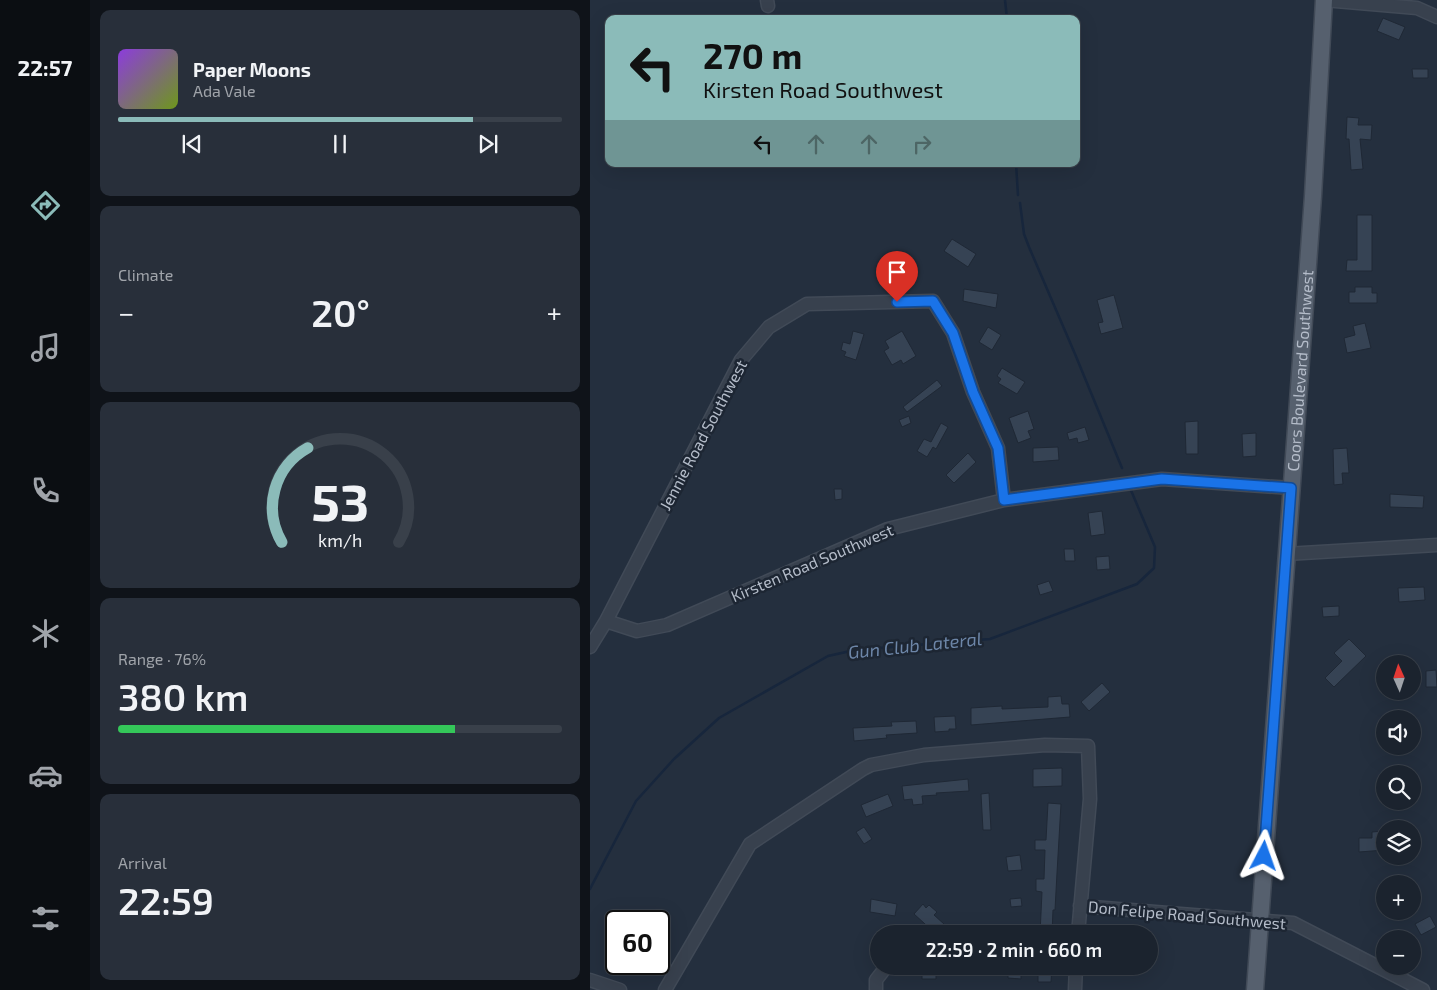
<!DOCTYPE html>
<meta charset="utf-8">
<style>
body{margin:0;font-family:"Exo 2",sans-serif;background:#282f3a;color:#f1f3f6;height:100vh;display:flex;flex-direction:column;font-size:19px;white-space:nowrap}
*{box-sizing:border-box;margin:0}
p{font-size:16px;color:#a0a4aa}
.icon{flex:none;width:28px;height:28px;fill:none;stroke:currentColor;stroke-width:2;stroke-linecap:round;stroke-linejoin:round}
.map{position:relative;flex:1;overflow:hidden}
.side{display:flex;flex-direction:column;gap:10px;padding:10px;background:#0f1319;width:500px}
.side>*{flex:none}
.top-card{position:absolute;left:15px;top:15px;width:475px;height:152px;border-radius:10px;box-shadow:0 5px 20px #0002,0 0 0 1px #39404a;background:#8bbbb9;color:#111;overflow:hidden}
.needle{width:32px;rotate:357deg}
.buttons{position:absolute;left:786px;top:655px;display:grid;gap:10px}
.buttons a{display:grid;place-items:center;width:45px;height:45px;border-radius:50%;background:#1b232e;box-shadow:0 5px 20px #0002,0 0 0 1px #39404a;font-size:25px}
.speed{position:absolute;left:15px;top:910px;display:flex;gap:10px;font-size:25px;font-weight:700;text-align:center}
.speed>*{display:grid;place-content:center;width:65px;height:65px;border-radius:50%;background:#1b232e;box-shadow:0 5px 20px #0002,0 0 0 1px #39404a;line-height:1}
.speed .limit{border:2px solid #111;border-radius:8px;background:#fff;color:#111}
.pin{position:absolute;display:grid;place-items:center;width:42px;height:42px;color:#fff;margin:-51px -21px;border-radius:50% 50% 50% 0;rotate:-45deg;box-shadow:0 0 5px #0007}
.pin .icon{rotate:45deg}
.me{position:absolute;width:55px;margin:-28px;rotate:4deg;stroke-linejoin:round;filter:drop-shadow(0 0 4px #0008)}
.turn{display:flex;align-items:center;gap:18px;height:105px;padding:0 15px;font-size:22px}
.turn .icon{width:65px;height:65px;stroke-width:2.5}
.turn b{display:block;font-size:35px;line-height:42px}
.lanes{display:flex;align-items:center;height:48px;padding:0 15px;background:#0003;justify-content:center;gap:25px;direction:ltr}
.lanes .off{opacity:.35}
.big{font-size:38px;font-weight:600;line-height:1.1}
.side .tile{flex:1;display:flex;flex-direction:column;justify-content:center;gap:8px;min-width:0;padding:0 18px;border-radius:10px;background:#282f3a}
.side .dial{align-items:center;gap:0}
.dial svg{height:130px;overflow:visible;fill:none;stroke:#39404a;stroke-width:7;stroke-linecap:round;text-anchor:middle}
.dial text{fill:#f1f3f6;stroke:none}
.song{display:flex;align-items:center;gap:15px}
.cover{width:60px;height:60px;border-radius:8px;background:linear-gradient(135deg,hsl(270 70% 55%),hsl(80 70% 35%))}
.played{height:5px;border-radius:2px;background:linear-gradient(90deg,#8bbbb9 80%,#39404a 80%)}
.keys{display:flex;justify-content:space-around;direction:ltr}
.heat{display:flex;justify-content:space-between;align-items:center;font-size:28px;direction:ltr}
.charge{height:8px;border-radius:4px;background:linear-gradient(90deg,#34c759 76%,#39404a 0)}
.trip{position:absolute;left:280px;top:925px;width:288px;height:50px;border-radius:25px;background:#1b232e;box-shadow:0 5px 20px #0002,0 0 0 1px #39404a;font-weight:600;line-height:50px;text-align:center}
main{display:flex;flex:1;min-height:0}
.menu{display:flex;flex-direction:column;width:90px;justify-content:space-around;align-items:center;background:#0b0e12;color:#a0a4aa}
.menu .icon{width:35px;height:35px}
.menu .active{color:#8bbbb9}
.menu b{font-size:22px;color:#f1f3f6}
.map>svg:first-child{display:block}
.lines{fill:none;stroke-linecap:round;stroke-linejoin:round}
.stream{stroke:#17263c;stroke-width:2.5}
.building{fill:#364354;stroke:#1f2835}
.minor-casing{stroke:#414a57;stroke-width:15}
.major-casing{stroke:#414a57;stroke-width:19}
.minor{stroke:#38414e;stroke-width:12}
.major{stroke:#56606e;stroke-width:16}
.route-casing{stroke:#114b97;stroke-width:12}
.route{stroke:#1a73e8;stroke-width:9}
.labels{text-anchor:middle;stroke-width:5;stroke-linejoin:round;paint-order:stroke}
.street-label{font-size:16px;fill:#b4bcc9;stroke:#1d2633}
.water-label{font-size:18px;font-style:italic;fill:#6d86a8;stroke:#1d2633}
</style>
<main>
<nav class="menu">
<b>22:57</b>
<svg class="icon active" aria-label="directions" viewBox="0 0 24 24"><path d="M12 3l9 9-9 9-9-9zM9 14v-3h6M13 9l2 2-2 2"/></svg>
<svg class="icon" aria-label="music" viewBox="0 0 24 24"><path d="M9 18V5l10-2v13"/><circle cx="6" cy="18" r="3"/><circle cx="16" cy="16" r="3"/></svg>
<svg class="icon" aria-label="phone" viewBox="0 0 24 24"><path d="M5 4h4l2 5-3 2q2 4 5 5l2-3 5 2v4C11 20 4 13 5 4z"/></svg>
<svg class="icon" aria-label="climate" viewBox="0 0 24 24"><path d="M12 3v18M4 7l16 10M4 17L20 7"/></svg>
<svg class="icon" aria-label="car" viewBox="0 0 24 24"><path d="M5 17H2v-5l4-1 3-4h7l3 4 3 1v5h-3M9 17h6M6 11h13"/><circle cx="7" cy="17" r="2"/><circle cx="17" cy="17" r="2"/></svg>
<svg class="icon" aria-label="filters" viewBox="0 0 24 24"><path d="M4 7h16M4 17h16"/><circle cx="9" cy="7" r="2"/><circle cx="15" cy="17" r="2"/></svg>
</nav>
<section class="side">
<div class="tile">
<div class="song"><i class="cover"></i><div><b>Paper Moons</b><p>Ada Vale</p></div></div>
<div class="played"></div>
<div class="keys"><svg class="icon" aria-label="previous" viewBox="0 0 24 24"><path d="M18 5L8 12l10 7zM5 5v14"/></svg><svg class="icon" aria-label="pause" viewBox="0 0 24 24"><path d="M8 5v14M16 5v14"/></svg><svg class="icon" aria-label="next" viewBox="0 0 24 24"><path d="M6 5l10 7-10 7zM19 5v14"/></svg></div>
</div>
<div class="tile"><p>Climate</p>
<div class="heat"><a>−</a><b class="big">20°</b><a>+</a></div>
</div>
<div class="tile dial"><svg viewBox="0 0 100 80">
<path d="M14 69A42 42 0 1 1 86 69"/>
<path d="M14 69A42 42 0 0 1 30 11" stroke="#8bbbb9"/>
<text x="50" y="56" font-size="32" font-weight="700">53</text>
<text x="50" y="72" font-size="11">km/h</text>
</svg></div>
<div class="tile"><p>Range · 76%</p><b class="big">380 km</b><div class="charge"></div></div>
<div class="tile"><p>Arrival</p><b class="big">22:59</b></div>
</section>
<div class="map">
<svg width="847" height="990" viewBox="0 0 847 990">
<rect width="100%" height="100%" fill="#242f3e"/>
<g class="lines">
<!-- stream -->
<path class="stream" d="M415,0L417,19
M426,164L428,195
M430,203L434,234L439,247L485,354L532,468
M0,889L46,801L84,759L129,718L238,656L265,650L400,639L547,584L564,568L565,547L540,488"/>
</g>
<!-- building -->
<path class="building" d="M793,18L815,27L809,40L787,31Z
M822,69H838V78H823Z
M757,117L769,118L768,125H782L781,140L770,139L773,169L761,170L759,139H756Z
M767,215H782V271H756L757,260H767Z
M362,239L386,254L378,267L354,251Z
M765,287H782V293H787V303H759V292H765Z
M374,289L408,294L406,308L373,301Z
M524,295L533,328L511,334L508,323L513,322L507,300Z
M775,323L781,348L757,353L754,338L765,335L763,326Z
M398,327L411,335L402,350L389,342Z
M263,331L274,334L266,360L254,356L256,352L251,350L253,342L260,344Z
M312,331L326,356L313,364L311,360L302,365L294,351L299,348L295,341Z
M412,368L435,382L427,394L408,383L411,379L407,376Z
M347,380L352,386L317,412L313,407Z
M438,411L444,429L438,431L441,438L428,443L419,418Z
M319,416L321,423L312,427L309,420Z
M608,421V454H596L595,422Z
M351,423L358,427L346,449L343,447L337,457L327,451L334,439L341,442Z
M495,427L499,440L488,443L487,438L479,440L477,433Z
M666,433V456L653,457L652,434Z
M468,447L469,460L443,462V448Z
M757,448L759,473H752L753,484L744,485L743,449Z
M378,453L386,462L364,483L356,475Z
M244,489H252V499L245,500Z
M800,494L834,496L833,508L800,507Z
M512,511L515,534L501,536L498,513Z
M474,549H484L485,561H475Z
M519,556L520,569L507,570L506,557Z
M459,581L463,591L450,595L447,585Z
M834,587L835,600L809,602L808,588Z
M749,606V616L733,617L732,607Z
M759,639L776,656L744,687L735,678L752,661L744,653Z
M846,670L847,687H836V671Z
M512,683L520,692L499,711L491,702Z
M471,696L472,704H479L480,717L381,725V708L412,706V709L458,707V697Z
M365,716L366,729H359V731L345,732L344,717Z
M326,721L327,733L296,735L297,738L264,741L263,728L302,726L301,722Z
M472,768V786L443,787V769Z
M378,779L379,791L346,793L347,795L332,796L333,804L323,805L322,799L314,800L312,786Z
M399,793L401,830H393L391,794Z
M298,794L303,806L276,817L271,805Z
M458,803L471,804L467,873L465,910H463L462,934H450L452,892L446,891V879H454L455,850H445V840H456Z
M274,827L282,839L274,844L266,832Z
M794,831L795,850L769,852V838H782V832Z
M430,855L432,870L418,871L416,857Z
M431,898L432,906L421,907L420,899Z
M281,899L307,904L305,916L280,912Z
M333,904L336,908L339,905L347,912L344,915L354,924L345,933L324,914Z
M840,916L846,927L831,935L825,924Z
M332,966H346V979H332Z
M448,966H462L461,982H448Z
M418,968L431,969V979L418,978Z"/>
<g class="lines">
<defs>
<path id="minor" d="M177,0L178,6
M734,0L827,8L847,17
M696,554L847,545
M16,621L47,631L77,625L298,529L414,500L572,479L701,488
M0,647L16,621L151,360L179,327L217,304L343,301L363,333L383,392L408,448L414,500
M490,906L703,923L833,990
M0,980L30,990
M75,990L160,844L273,769L281,765L334,755L455,745L498,746L500,799L488,934
M286,990V980L293,971
M485,990L486,966"/>
<g id="major">
<path id="s1" d="M665,990L723,196L734,0"/>
</g>
</defs>
<!-- minor casing -->
<use href="#minor" class="minor-casing"/>
<!-- major casing -->
<use href="#major" class="major-casing"/>
<!-- minor -->
<use href="#minor" class="minor"/>
<!-- major -->
<use href="#major" class="major"/>
</g>
<g class="lines">
<defs>
<path id="route" d="M307,302L343,301L363,333L383,392L408,448L414,500L572,479L701,488L674,856"/>
</defs>
<!-- route casing -->
<use href="#route" class="route-casing"/>
<!-- route -->
<use href="#route" class="route"/>
</g>
<g class="labels">
<!-- street labels -->
<g class="street-label">
<text dy="6" stroke="none"><textPath href="#s1" startOffset="621">Coors Boulevard Southwest</textPath></text>
<text transform="translate(113 435) rotate(-62)" y="6">Jennie Road Southwest</text>
<text transform="translate(222 563) rotate(-23)" y="6">Kirsten Road Southwest</text>
<text transform="translate(597 915) rotate(5)" y="6">Don Felipe Road Southwest</text>
</g>
<!-- water labels -->
<g class="water-label">
<text transform="translate(325 646) rotate(-6)" y="6">Gun Club Lateral</text>
</g>
</g>
</svg>
<div class="buttons">
<a><svg class="needle" viewBox="-14 -14 28 28"><path d="M0-13l5 13h-10z" fill="#e53935"/><path d="M0 13l5-13h-10z" fill="#a0a4aa"/></svg></a>
<a><svg class="icon" aria-label="sound" viewBox="0 0 24 24"><path d="M4 9h4l5-4v14l-5-4H4zM17 9q2 3 0 6"/></svg></a>
<a><svg class="icon" aria-label="search" viewBox="0 0 24 24"><circle cx="10" cy="10" r="6"/><path d="M15 15l6 6"/></svg></a>
<a><svg class="icon" aria-label="layers" viewBox="0 0 24 24"><path d="M12 4l9 5-9 5-9-5zM3 14l9 5 9-5"/></svg></a>
<a>+</a>
<a>−</a>
</div>
<div class="speed"><div class="limit">60</div></div>
<div class="pin" style="left:307px;top:302px;background:#d93025"><svg class="icon" aria-label="arrive" viewBox="0 0 24 24"><path d="M6 21V4h12l-3 4 3 4H6"/></svg></div>
<svg class="me" style="left:674px;top:856px" viewBox="-20 -20 40 40"><path d="M0-17L14 15 0 8-14 15z" fill="#1a73e8" stroke="#fff" stroke-width="4"/></svg>
<div class="trip">22:59 · 2 min · 660 m</div>
<div class="top-card">
<div class="turn"><svg class="icon" aria-label="left" viewBox="0 0 24 24"><path d="M17 20v-9H6M10 6l-5 5 5 5"/></svg><div><b>270 m</b>Kirsten Road Southwest</div></div>
<div class="lanes"><svg class="icon" aria-label="left" viewBox="0 0 24 24"><path d="M17 20v-9H6M10 6l-5 5 5 5"/></svg><svg class="icon off" aria-label="ahead" viewBox="0 0 24 24"><path d="M12 20V5M6 11l6-6 6 6"/></svg><svg class="icon off" aria-label="ahead" viewBox="0 0 24 24"><path d="M12 20V5M6 11l6-6 6 6"/></svg><svg class="icon off" aria-label="right" viewBox="0 0 24 24"><path d="M7 20v-9h11M14 6l5 5-5 5"/></svg></div>
</div>
</div>
</main>
